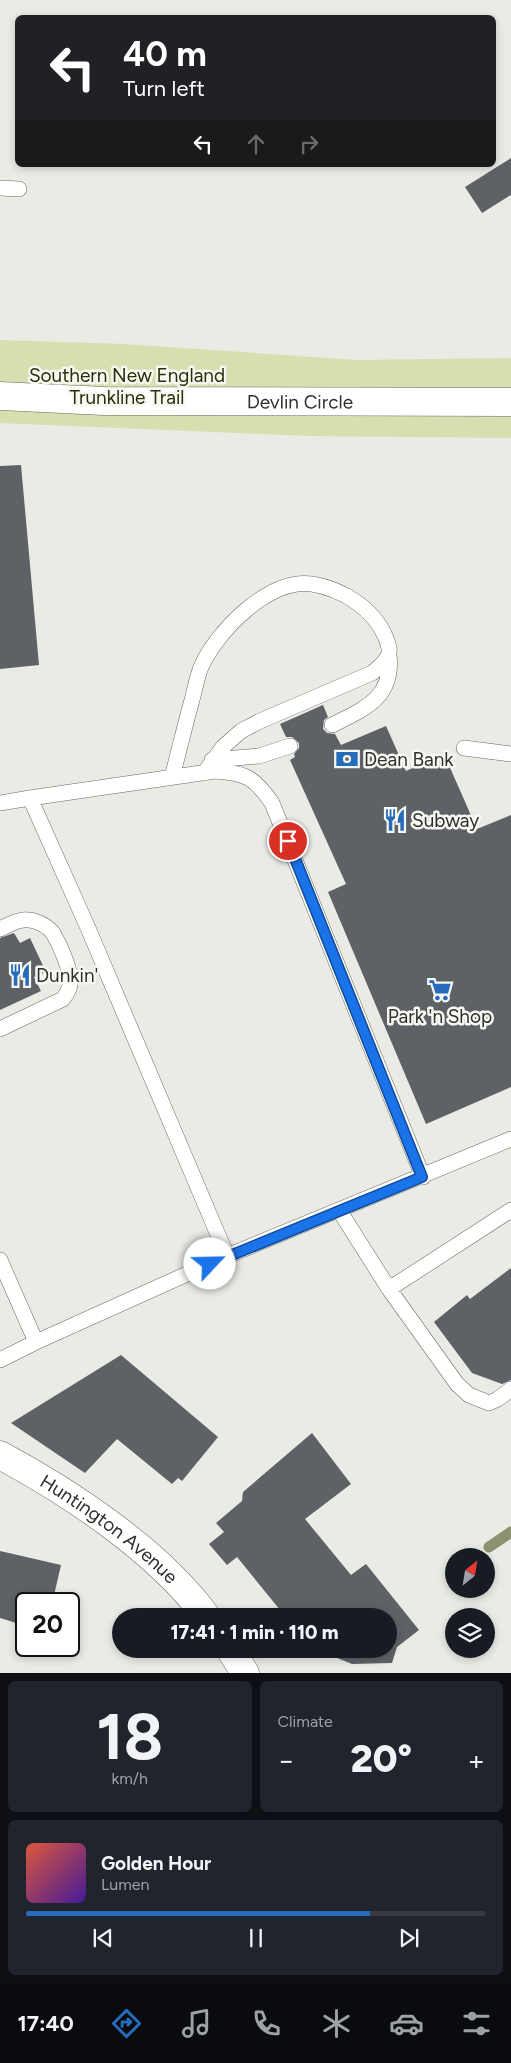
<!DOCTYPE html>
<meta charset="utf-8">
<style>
body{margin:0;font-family:Figtree,sans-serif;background:#20242c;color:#f1f3f6;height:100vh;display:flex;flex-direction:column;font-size:19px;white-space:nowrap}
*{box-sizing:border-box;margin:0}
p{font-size:16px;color:#9ea1a6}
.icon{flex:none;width:28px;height:28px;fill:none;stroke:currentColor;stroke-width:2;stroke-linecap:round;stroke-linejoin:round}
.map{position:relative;height:1673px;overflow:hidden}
.panel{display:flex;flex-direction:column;gap:8px;padding:8px;background:#0d0f14;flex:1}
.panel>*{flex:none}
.guide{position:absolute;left:15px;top:15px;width:481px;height:152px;border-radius:8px;box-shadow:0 2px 8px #0003;background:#202124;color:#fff;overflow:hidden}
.needle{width:32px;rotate:30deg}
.controls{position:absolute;left:445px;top:1548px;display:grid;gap:10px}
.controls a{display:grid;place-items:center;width:50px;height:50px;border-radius:50%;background:#171b24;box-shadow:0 2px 8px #0003;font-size:25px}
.speed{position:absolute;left:15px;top:1592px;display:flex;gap:10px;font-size:25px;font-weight:700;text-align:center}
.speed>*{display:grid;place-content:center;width:65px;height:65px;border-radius:50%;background:#171b24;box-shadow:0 2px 8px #0003;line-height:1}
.speed .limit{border:2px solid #111;border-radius:8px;background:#fff;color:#111}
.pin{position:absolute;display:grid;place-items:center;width:42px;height:42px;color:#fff;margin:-21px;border:2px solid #fff;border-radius:50%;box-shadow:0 1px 5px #0007}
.me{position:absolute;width:55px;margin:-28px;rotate:66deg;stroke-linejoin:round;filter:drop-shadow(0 0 4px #0008)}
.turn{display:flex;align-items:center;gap:18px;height:105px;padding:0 25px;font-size:22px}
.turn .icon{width:65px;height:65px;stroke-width:2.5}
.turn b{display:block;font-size:35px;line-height:42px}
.lanes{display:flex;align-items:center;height:48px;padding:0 25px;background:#0003;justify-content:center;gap:25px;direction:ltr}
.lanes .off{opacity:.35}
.big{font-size:38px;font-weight:800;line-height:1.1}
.panel .card{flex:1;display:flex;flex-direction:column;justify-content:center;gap:8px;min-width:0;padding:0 18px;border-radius:8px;background:#20242c}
.panel .dial{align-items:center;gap:0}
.dial b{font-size:65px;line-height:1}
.song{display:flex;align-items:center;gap:15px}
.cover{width:60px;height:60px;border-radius:8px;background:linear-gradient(135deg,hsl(10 70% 55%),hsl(260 70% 35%))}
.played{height:5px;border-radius:2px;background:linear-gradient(90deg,#266bbc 75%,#363941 75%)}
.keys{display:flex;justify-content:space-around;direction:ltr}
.heat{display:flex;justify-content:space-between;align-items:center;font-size:28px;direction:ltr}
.panel .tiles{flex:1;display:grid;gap:8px;grid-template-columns:1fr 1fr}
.card:last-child{grid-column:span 2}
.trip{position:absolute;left:112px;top:1608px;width:285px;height:50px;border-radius:25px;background:#171b24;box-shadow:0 2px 8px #0003;font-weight:800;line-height:50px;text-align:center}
.dock{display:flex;height:80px;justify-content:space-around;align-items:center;background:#090b0e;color:#9ea1a6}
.dock .icon{width:35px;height:35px}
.dock .on{color:#266bbc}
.dock b{font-size:22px;color:#f1f3f6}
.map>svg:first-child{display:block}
.green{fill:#d6dfb0}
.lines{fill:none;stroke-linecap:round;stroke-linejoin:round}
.stream{stroke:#8b9270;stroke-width:11}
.building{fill:#5e6267}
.lane-casing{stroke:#686964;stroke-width:16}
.street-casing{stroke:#686964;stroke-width:29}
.lane{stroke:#fff;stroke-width:15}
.street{stroke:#fff;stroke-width:28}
.route-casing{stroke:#114b97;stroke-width:12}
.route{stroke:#1a73e8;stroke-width:9}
.labels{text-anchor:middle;stroke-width:5;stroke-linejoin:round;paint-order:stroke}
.park-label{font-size:19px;fill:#292e08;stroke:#f7f8f1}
.street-label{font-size:19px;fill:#2f302d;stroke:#f7f8f1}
.poi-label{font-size:19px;fill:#2f302d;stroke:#f7f8f1;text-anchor:start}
</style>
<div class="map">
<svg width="511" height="1673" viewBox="0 0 511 1673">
<rect width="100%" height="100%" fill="#e9ebe4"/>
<!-- green -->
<path class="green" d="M0,340L124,344L356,360L511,358V438L310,436L0,423Z"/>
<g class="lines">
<!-- stream -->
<path class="stream" d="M489,1547L511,1532"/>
</g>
<!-- building -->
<path class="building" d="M511,158V195L482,213L465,187Z
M21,465L39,665L0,669V466Z
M323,705L328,717L324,720L323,729L327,733L335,734L341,745L386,726L406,771L444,754L477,829L511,815V1087L426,1124L328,892L346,884L290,760L295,757L294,754L299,748V743L292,737H286L280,724Z
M14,933L20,943L30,938L46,972L34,977L41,991L0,1010V938Z
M511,1268V1380L502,1384L472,1373L434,1322L467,1295L470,1299Z
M121,1355L218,1437L182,1481L178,1478L172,1484L117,1439L85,1473L11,1423Z
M312,1433L351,1484L305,1519L351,1575L366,1564L419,1630L397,1647L392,1663L352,1664L327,1654L329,1649H389V1616H285L237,1557L227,1565L209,1544L224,1532L216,1523L242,1501L243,1492Z
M0,1551L61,1565L52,1604H26V1626L0,1618Z"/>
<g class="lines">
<defs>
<path id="lane" d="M0,188L19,189
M332,725C364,709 394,698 389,655
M464,748L511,754
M212,760L259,756L290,746
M172,777C179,751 185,725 192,700C195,689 197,677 201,667C217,631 269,578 312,584C343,589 374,609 386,638C388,644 391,650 388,656C385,663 378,668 372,673L260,721L241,731L223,747L204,773
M0,803L30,798
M0,929C12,923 24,916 37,922C43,924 49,928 53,933C60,945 72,971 70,985C69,990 66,995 63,999L0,1029
M339,1210L389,1289L511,1210
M227,1256L88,928L30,798L215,771C246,773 254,777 272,803L423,1177
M0,1260L36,1342
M389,1289L457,1384L469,1395L489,1403L498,1399L511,1389
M0,1360L36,1342L227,1256L511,1139"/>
<g id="street">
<path id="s1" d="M0,396L104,401L511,402"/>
<path id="s2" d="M0,1455C71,1493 158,1551 206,1616"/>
<path d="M230,1649L245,1673"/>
</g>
</defs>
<!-- lane casing -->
<use href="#lane" class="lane-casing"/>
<!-- street casing -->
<use href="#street" class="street-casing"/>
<!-- lane -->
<use href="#lane" class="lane"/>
<!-- street -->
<use href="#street" class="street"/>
</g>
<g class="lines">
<defs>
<path id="route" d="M210,1264L422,1177L288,841"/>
</defs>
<!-- route casing -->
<use href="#route" class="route-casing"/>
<!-- route -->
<use href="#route" class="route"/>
</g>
<!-- icons -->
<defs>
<symbol id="bank-bare" viewBox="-9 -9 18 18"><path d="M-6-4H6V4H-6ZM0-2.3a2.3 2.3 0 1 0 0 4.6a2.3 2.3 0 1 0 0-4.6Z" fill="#266bbc" stroke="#f7f8f1" stroke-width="2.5" paint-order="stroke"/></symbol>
<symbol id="restaurant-bare" viewBox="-9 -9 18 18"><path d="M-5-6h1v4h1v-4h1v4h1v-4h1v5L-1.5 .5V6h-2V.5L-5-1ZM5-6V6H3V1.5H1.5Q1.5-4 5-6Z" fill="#266bbc" stroke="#f7f8f1" stroke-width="2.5" paint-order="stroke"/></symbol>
<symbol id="supermarket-bare" viewBox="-9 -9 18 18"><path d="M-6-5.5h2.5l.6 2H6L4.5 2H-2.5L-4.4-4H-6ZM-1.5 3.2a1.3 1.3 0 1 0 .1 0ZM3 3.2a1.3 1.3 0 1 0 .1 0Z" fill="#266bbc" stroke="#f7f8f1" stroke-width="2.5" paint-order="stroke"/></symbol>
</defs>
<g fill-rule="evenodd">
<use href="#bank-bare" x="331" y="743" width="32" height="32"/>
<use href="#restaurant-bare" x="379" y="804" width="32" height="32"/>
<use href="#restaurant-bare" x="4" y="959" width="32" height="32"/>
<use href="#supermarket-bare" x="424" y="974" width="32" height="32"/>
</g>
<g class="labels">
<!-- park labels -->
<g class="park-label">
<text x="127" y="382">Southern New England<tspan x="127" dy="22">Trunkline Trail</tspan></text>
</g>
<!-- street labels -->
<g class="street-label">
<text dy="7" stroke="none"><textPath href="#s1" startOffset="300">Devlin Circle</textPath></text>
<text dy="7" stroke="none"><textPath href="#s2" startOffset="132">Huntington Avenue</textPath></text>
</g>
<!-- poi labels -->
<g class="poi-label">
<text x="364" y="766">Dean Bank</text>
<text x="412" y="827">Subway</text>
<text x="36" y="982">Dunkin'</text>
<text x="440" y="1023" text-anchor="middle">Park 'n Shop</text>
</g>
</g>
</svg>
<div class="controls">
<a><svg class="needle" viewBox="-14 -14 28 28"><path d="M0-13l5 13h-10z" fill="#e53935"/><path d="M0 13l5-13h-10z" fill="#9ea1a6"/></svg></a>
<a><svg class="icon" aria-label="layers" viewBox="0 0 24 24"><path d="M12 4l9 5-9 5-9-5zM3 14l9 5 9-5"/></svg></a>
</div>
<div class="speed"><div class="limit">20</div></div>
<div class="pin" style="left:288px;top:841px;background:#d93025"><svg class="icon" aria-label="arrive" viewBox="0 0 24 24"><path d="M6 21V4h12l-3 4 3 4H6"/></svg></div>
<svg class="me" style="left:210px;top:1264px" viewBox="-20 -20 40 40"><circle r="19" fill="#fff"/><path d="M0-13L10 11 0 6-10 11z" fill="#1a73e8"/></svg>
<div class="trip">17:41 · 1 min · 110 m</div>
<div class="guide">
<div class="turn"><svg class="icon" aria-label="left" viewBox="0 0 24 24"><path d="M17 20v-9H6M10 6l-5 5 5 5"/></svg><div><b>40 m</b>Turn left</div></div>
<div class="lanes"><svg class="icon" aria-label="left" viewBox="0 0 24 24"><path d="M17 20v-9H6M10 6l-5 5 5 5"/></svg><svg class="icon off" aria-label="ahead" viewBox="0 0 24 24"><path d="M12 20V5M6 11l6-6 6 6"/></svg><svg class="icon off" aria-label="right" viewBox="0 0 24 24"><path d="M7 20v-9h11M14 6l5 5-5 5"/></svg></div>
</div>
</div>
<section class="panel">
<div class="tiles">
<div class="card dial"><b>18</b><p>km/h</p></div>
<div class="card"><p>Climate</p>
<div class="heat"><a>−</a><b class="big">20°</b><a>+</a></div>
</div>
<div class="card">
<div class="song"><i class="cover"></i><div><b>Golden Hour</b><p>Lumen</p></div></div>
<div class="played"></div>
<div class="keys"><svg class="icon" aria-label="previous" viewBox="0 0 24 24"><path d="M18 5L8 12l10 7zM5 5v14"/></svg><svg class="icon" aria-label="pause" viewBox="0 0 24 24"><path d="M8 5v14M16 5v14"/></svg><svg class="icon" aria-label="next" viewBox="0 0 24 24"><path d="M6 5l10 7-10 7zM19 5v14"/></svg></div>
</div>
</div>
</section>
<nav class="dock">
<b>17:40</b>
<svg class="icon on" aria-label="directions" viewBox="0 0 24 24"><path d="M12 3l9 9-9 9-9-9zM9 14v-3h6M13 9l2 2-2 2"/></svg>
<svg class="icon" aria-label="music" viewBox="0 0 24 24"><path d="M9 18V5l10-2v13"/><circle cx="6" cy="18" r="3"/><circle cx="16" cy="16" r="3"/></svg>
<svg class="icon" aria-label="phone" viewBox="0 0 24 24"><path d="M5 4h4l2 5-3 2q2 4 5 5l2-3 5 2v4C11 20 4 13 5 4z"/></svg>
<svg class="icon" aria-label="climate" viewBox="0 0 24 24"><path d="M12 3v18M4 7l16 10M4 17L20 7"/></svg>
<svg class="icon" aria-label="car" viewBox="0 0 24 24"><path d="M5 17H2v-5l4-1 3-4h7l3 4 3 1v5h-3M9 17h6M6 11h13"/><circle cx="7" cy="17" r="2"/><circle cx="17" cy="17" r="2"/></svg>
<svg class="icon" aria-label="filters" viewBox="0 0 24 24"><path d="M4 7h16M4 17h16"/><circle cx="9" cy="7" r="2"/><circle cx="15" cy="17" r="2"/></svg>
</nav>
